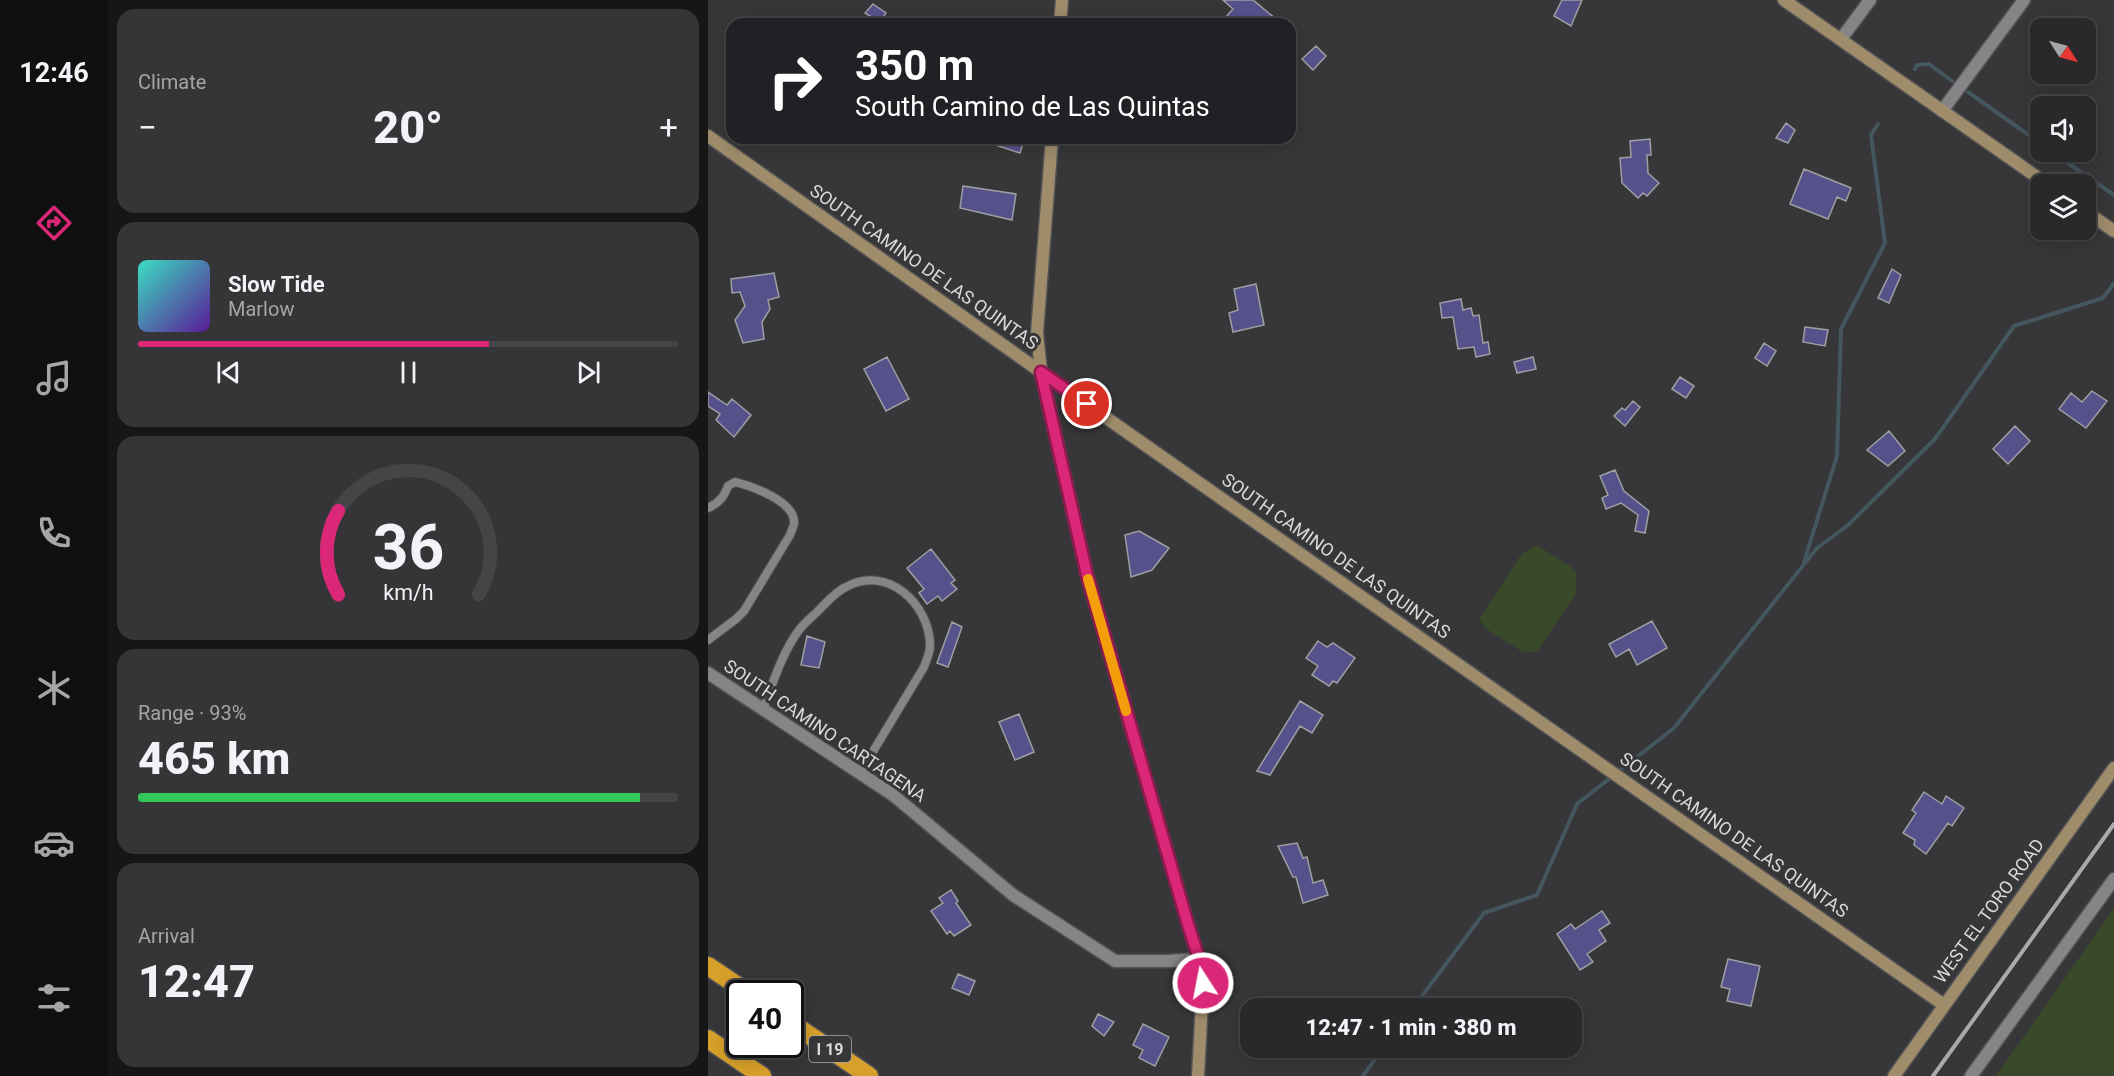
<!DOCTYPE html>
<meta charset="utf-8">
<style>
body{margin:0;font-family:Roboto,sans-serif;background:#353436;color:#f1f3f6;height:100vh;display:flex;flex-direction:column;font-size:22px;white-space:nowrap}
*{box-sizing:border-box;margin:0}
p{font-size:20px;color:#a5a6a8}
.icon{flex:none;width:33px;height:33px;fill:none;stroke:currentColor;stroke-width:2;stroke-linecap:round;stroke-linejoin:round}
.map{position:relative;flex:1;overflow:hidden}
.sheet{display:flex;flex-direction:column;gap:9px;padding:9px;background:#171617;width:600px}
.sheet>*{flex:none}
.banner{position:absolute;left:18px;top:18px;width:570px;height:126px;border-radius:18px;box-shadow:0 3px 15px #0003,0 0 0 2px #454447;background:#202124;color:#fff;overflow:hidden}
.needle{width:39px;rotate:126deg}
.tools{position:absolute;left:1322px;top:18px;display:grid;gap:12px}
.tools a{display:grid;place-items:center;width:66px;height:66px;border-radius:12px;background:#29282a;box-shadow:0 3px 15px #0003,0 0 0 2px #454447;font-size:30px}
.speed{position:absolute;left:18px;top:980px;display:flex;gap:12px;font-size:30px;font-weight:700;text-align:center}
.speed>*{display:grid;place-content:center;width:78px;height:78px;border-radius:50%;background:#29282a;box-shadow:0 3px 15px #0003,0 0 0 2px #454447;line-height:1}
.speed .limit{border:3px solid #111;border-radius:9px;background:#fff;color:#111}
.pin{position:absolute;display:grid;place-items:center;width:51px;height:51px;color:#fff;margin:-26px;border:3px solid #fff;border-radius:50%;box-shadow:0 2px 6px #0007}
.me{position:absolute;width:66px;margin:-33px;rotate:349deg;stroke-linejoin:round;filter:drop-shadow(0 0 4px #0008)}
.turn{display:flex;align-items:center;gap:21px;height:126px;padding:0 30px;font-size:27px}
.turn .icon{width:78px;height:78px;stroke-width:2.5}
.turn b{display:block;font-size:42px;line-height:51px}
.big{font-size:45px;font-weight:800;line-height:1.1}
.sheet .widget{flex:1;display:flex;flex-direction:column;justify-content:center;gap:9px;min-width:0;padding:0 21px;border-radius:18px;background:#353436}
.sheet .dial{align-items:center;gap:0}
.dial svg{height:156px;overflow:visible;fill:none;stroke:#454447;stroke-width:7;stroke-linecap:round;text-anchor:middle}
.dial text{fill:#f1f3f6;stroke:none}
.song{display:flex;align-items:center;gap:18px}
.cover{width:72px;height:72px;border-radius:9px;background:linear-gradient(135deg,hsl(170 70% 55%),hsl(270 70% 35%))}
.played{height:6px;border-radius:3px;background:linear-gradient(90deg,#db2777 65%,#454447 65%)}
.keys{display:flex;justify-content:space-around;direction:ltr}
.heat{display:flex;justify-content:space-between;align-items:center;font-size:33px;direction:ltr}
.charge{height:9px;border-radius:4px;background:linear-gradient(90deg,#34c759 93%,#454447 0)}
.trip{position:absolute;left:532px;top:998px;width:342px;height:60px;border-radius:18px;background:#29282a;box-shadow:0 3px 15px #0003,0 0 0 2px #454447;font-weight:800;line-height:60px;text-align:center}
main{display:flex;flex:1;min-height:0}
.tab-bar{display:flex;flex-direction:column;width:108px;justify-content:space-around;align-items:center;background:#101011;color:#a5a6a8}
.tab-bar .icon{width:42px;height:42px}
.tab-bar .active{color:#db2777}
.tab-bar b{font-size:27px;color:#f1f3f6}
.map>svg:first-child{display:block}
.green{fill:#384a29}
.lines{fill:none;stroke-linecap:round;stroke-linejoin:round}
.stream{stroke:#44565e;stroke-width:4}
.building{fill:#55518b;stroke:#9f9fa2;stroke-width:1.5}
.lane-casing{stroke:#535254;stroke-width:10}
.street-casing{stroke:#535254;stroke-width:15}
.secondary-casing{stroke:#535254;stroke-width:15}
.highway-casing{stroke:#535254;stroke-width:21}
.lane{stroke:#868487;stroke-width:8}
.street{stroke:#868487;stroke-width:12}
.secondary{stroke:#9e8c6b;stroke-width:12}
.highway{stroke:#d7a02a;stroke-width:18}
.rail{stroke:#a9a8aa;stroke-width:4}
.route-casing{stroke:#8e194d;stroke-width:15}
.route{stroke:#db2777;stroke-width:10}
.slow{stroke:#f59e0b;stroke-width:10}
.labels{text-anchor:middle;stroke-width:6;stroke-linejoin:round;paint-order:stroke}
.shield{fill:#373638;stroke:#aaa9aa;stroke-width:1.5}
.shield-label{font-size:16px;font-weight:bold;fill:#dbdadb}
.street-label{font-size:18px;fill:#dbdadb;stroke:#373638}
</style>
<main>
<nav class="tab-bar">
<b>12:46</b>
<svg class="icon active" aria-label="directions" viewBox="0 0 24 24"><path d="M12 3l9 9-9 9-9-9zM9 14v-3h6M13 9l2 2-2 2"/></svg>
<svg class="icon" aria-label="music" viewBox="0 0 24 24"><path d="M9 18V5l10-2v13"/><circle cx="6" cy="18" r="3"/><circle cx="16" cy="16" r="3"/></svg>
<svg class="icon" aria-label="phone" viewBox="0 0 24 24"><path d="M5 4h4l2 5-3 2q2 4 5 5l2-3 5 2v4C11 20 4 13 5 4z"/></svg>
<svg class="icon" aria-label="climate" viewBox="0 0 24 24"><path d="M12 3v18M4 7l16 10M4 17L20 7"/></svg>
<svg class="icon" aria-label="car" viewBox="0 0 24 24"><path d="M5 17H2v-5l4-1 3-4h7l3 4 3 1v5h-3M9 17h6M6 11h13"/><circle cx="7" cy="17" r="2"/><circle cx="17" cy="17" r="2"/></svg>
<svg class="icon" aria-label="filters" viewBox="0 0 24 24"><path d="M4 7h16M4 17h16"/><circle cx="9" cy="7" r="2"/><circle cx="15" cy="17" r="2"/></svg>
</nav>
<section class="sheet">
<div class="widget"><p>Climate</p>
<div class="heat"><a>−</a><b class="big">20°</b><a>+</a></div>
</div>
<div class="widget">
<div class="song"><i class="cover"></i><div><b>Slow Tide</b><p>Marlow</p></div></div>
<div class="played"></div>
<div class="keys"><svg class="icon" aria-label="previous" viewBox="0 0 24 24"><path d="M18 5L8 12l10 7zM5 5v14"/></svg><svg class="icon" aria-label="pause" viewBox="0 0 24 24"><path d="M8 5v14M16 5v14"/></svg><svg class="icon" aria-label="next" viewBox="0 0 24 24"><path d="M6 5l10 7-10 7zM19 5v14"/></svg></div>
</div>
<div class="widget dial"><svg viewBox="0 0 100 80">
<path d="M14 69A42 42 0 1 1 86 69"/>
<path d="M14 69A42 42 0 0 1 14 26" stroke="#db2777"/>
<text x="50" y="56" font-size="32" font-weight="700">36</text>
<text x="50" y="72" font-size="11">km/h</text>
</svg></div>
<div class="widget"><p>Range · 93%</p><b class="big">465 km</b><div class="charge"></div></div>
<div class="widget"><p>Arrival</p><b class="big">12:47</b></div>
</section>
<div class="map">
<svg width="1406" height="1076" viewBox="0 0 1406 1076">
<rect width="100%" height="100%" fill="#373638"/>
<!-- green -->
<path class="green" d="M829,545L863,567L869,573L867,596L829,651L816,653L777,628L770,617L775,614L814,553Z
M1406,908V1076H1288Z"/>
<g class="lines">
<!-- stream -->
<path class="stream" d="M1207,69L1209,65L1221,64L1244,81
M1260,92L1332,143
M1344,152L1406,195
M1096,562L1129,456L1133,329L1177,243L1163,135L1170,124
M705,1008L776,913L829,895L869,804L966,728L1109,548L1139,526L1227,439L1306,326L1395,298L1406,283
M655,1076L676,1047"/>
</g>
<!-- building -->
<path class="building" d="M515,0H545L574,24H527L518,17L525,9Z
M854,0H874L863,26L846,16Z
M165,4L178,13L172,22L157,13Z
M608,46L618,56L605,70L594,59Z
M1078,123L1087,130L1080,143L1068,138Z
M272,138H312L316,140L312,153L272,140Z
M942,139L943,155H939L940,173L951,183L939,196L935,193L930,198L914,183L912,158L923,157L922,141Z
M1096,169L1143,188L1138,201L1129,197L1120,219L1082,204Z
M255,186L308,194L304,220L252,208Z
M1184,269L1193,275L1181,303L1170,298Z
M66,273L71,297L60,300L62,309L54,322L56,339L35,343L27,320L37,306L32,292L24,293L23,279Z
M548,284L556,325L525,332L521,313L530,310L526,289Z
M753,299L755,310L763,308L765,316L771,315L775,343L780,342L782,354L768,357L766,347L750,349L745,317L734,318L732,303Z
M1097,327L1120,330L1117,346L1095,342Z
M1056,343L1068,351L1059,366L1047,358Z
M179,357L201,399L178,411L156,369Z
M825,357L828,369L809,373L806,362Z
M972,377L986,386L978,398L964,389Z
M1384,391L1399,401L1378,428L1351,409L1363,393L1374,402Z
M0,392L19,405L24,399L43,415L26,437L8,420L12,414L0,406Z
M925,401L932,407L917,426L906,416L914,408L917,410Z
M1307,426L1322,441L1300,464L1285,449Z
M1181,431L1197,451L1180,466L1159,450Z
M907,470L916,491L941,511L937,533L927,531L930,515L913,503L898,509L894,498L900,495L892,476Z
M431,531L461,548L444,570L423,577L417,535Z
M223,549L247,580L243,583L249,589L234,601L230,596L219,604L211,593L216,589L199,568Z
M944,621L959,648L929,665L921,649L908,657L901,644Z
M244,622L254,627L240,667L229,663Z
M99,636L117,642L111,668L93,665Z
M610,641L619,647L625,643L647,658L629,683L625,681L621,686L604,675L610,666L598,658Z
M592,701L615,715L604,733L592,726L562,775L549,771Z
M311,714L326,752L307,760L291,722Z
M1216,792L1234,804L1238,796L1256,808L1244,826L1240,823L1218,854L1206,845L1207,840L1195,833L1208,813L1204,810Z
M589,843L595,858L599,857L605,883L615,880L620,895L595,903L588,877H585L570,846Z
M243,890L250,901L248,903L263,925L246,936L242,931L239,934L223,911L235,903L231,898Z
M894,911L902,923L891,930L898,941L879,954L885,962L872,970L849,934L863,924L867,929Z
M1020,959L1052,966L1043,1006L1019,1001L1022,989L1013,987Z
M250,974L267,981L261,995L244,988Z
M390,1014L406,1022L396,1036L384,1026Z
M435,1024L461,1037L447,1066L431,1058L435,1050L425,1045Z"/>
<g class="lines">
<defs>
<path id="lane" d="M0,508C11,503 16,497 20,486L27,482C44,486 85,501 86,521C87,525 83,531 82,535L36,611L28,619L0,640
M55,709C65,683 74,653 91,630C96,623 104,617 110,611C119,602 127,592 138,587C179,564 222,604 222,646C222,653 218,661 216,667L152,773"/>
<path id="street" d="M1133,39L1162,0
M1234,111L1316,0
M0,673L185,795L305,895L407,961H461L491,959
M1263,1076L1406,879"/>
<path id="secondary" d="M1076,0L1339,184
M352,24L354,0
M0,136L333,372L1236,1005
M344,138L329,333L333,372L379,575L479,921L491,959L495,983L490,1076
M1377,211L1406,231
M1186,1076L1406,768"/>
<path id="highway" d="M0,966L40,993
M82,1022L161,1076
M0,1039L54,1076"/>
</defs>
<!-- lane casing -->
<use href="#lane" class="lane-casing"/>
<!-- street casing -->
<use href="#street" class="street-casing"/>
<!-- secondary casing -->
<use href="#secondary" class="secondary-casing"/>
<!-- highway casing -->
<use href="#highway" class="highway-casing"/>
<!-- lane -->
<use href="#lane" class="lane"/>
<!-- street -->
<use href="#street" class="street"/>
<!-- secondary -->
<use href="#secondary" class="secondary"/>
<!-- highway -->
<use href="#highway" class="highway"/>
<!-- rail -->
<path class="rail" d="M1225,1076L1406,824"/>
</g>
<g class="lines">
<defs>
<path id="route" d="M379,404L333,372L379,575L479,921L491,959L495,983"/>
</defs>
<!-- route casing -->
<use href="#route" class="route-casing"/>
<!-- route -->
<use href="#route" class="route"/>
<!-- slow -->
<path class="slow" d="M380,579L418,711"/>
</g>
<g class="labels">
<!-- shield labels -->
<rect class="shield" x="101" y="1036" width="42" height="26" rx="4.5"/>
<g class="shield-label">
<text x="122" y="1055">I 19</text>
</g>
<!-- street labels -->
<g class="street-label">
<text transform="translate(216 267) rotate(35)" y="6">SOUTH CAMINO DE LAS QUINTAS</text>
<text transform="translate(628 556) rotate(35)" y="6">SOUTH CAMINO DE LAS QUINTAS</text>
<text transform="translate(117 731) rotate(34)" y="6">SOUTH CAMINO CARTAGENA</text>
<text transform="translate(1026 835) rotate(35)" y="6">SOUTH CAMINO DE LAS QUINTAS</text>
<text transform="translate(1281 911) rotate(-54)" y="6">WEST EL TORO ROAD</text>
</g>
</g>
</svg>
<div class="tools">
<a><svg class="needle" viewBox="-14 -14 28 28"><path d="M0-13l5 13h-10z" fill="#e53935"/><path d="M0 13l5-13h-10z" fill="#a5a6a8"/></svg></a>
<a><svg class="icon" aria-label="sound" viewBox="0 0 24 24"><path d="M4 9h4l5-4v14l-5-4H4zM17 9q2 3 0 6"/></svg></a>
<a><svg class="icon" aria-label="layers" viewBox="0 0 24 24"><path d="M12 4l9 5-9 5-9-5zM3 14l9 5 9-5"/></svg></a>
</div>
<div class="speed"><div class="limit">40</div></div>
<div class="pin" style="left:379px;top:404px;background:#d93025"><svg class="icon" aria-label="arrive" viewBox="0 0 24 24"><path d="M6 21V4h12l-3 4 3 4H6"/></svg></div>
<svg class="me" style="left:495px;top:983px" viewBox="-20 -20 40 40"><circle r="17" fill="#db2777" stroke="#fff" stroke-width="3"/><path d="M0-11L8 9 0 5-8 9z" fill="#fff"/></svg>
<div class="trip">12:47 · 1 min · 380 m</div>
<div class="banner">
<div class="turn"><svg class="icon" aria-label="right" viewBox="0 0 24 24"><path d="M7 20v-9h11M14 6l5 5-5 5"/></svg><div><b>350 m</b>South Camino de Las Quintas</div></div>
</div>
</div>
</main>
